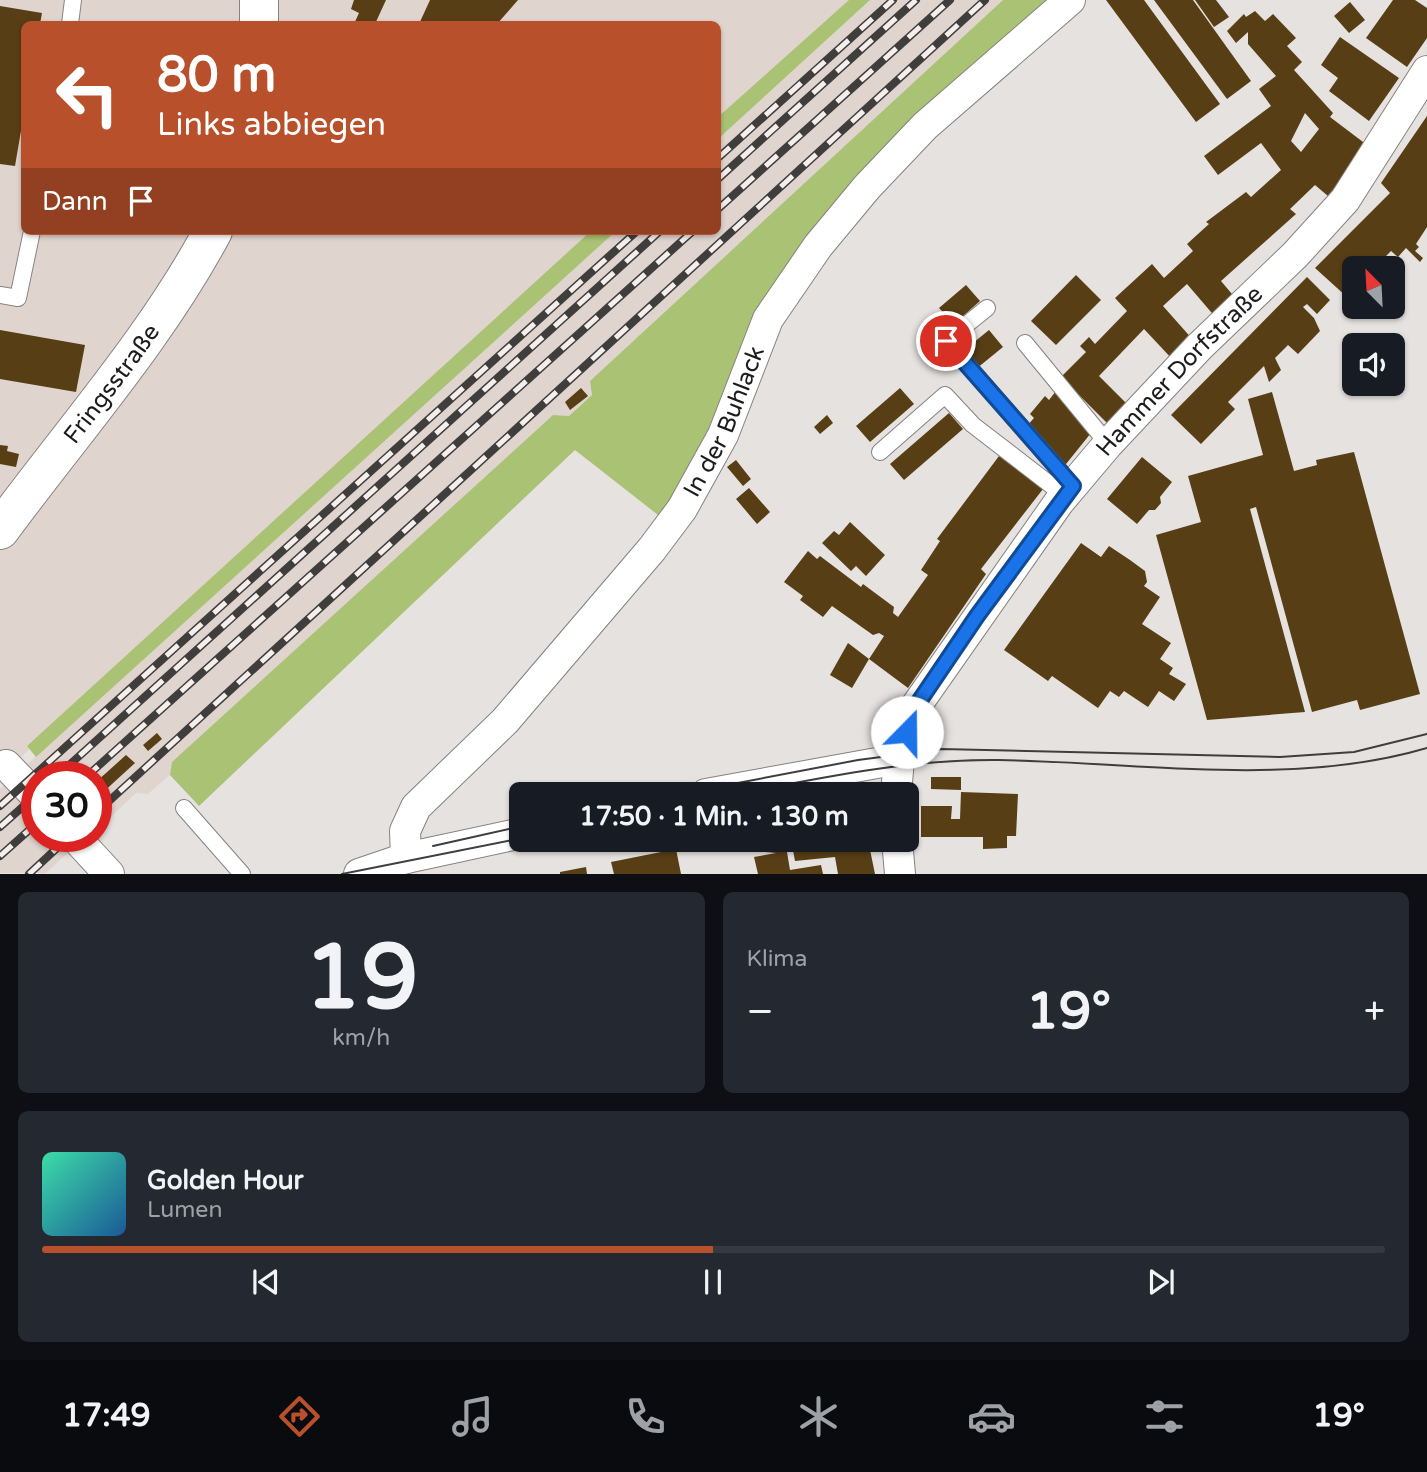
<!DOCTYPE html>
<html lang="de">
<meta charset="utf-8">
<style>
body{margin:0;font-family:"Varela Round",sans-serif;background:#242831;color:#f1f3f6;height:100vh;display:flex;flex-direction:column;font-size:26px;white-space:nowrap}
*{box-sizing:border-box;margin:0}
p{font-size:23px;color:#9ea1a6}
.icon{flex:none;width:38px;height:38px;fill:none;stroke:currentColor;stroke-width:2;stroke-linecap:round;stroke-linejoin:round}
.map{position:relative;height:874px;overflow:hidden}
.details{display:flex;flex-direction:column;gap:18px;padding:18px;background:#0d0f14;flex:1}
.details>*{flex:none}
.guide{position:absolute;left:21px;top:21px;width:700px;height:214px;border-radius:10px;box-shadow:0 2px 5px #0004;background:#b8502b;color:#fff;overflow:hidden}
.needle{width:46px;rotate:336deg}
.tools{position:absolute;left:1342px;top:256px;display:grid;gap:14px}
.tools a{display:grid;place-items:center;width:63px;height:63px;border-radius:10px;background:#171b24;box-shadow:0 2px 5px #0004;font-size:35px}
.speed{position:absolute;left:21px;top:761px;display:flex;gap:14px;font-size:35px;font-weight:700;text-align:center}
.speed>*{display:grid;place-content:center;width:91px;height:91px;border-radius:50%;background:#171b24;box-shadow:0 2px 5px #0004;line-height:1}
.speed .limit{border:10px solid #d22;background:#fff;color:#111}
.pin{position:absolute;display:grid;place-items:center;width:60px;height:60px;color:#fff;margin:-30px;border:4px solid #fff;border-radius:50%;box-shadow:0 2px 7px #0007}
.me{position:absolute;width:77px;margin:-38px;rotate:22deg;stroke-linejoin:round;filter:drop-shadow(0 0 5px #0008)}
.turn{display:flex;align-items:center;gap:24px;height:147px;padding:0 21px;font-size:32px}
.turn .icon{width:91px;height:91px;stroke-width:2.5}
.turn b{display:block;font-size:49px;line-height:60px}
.then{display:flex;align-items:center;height:66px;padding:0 21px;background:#0003;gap:14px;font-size:26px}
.big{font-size:52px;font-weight:700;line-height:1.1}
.details .widget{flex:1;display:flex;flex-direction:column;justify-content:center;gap:10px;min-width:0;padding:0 24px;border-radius:10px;background:#242831}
.details .dial{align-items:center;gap:0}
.dial b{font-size:91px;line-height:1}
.song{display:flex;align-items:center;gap:21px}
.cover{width:84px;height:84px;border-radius:10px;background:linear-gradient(135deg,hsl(160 70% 55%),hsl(210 70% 35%))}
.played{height:7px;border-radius:4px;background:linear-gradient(90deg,#b8502b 50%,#363941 50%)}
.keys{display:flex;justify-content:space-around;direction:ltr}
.heat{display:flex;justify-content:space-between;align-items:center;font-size:38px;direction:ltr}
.details .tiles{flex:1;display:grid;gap:18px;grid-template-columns:1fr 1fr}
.widget:last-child{grid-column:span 2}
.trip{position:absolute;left:509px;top:782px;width:410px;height:70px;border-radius:10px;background:#171b24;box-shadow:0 2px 5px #0004;font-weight:700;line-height:70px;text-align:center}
.dock{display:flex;height:112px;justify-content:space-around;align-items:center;background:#090b0e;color:#9ea1a6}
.dock .icon{width:49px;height:49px}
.dock .active{color:#b8502b}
.dock b{font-size:32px;color:#f1f3f6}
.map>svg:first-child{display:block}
.built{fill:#e0d4ce}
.green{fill:#a9c274}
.building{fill:#583e15;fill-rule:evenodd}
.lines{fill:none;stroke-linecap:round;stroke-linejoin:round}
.lane-casing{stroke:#868280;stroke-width:18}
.street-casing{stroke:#868280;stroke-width:32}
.secondary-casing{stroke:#868280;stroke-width:40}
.lane{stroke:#fff;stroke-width:16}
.street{stroke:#fff;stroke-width:30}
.secondary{stroke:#fff;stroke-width:38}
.tram{stroke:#403e3d;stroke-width:2}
.rail-casing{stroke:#403e3d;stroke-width:8}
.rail{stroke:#f4efed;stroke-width:5;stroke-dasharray:16;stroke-linecap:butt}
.route-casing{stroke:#114b97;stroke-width:18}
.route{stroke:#1a73e8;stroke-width:12}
.labels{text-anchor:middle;stroke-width:7;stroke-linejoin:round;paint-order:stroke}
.street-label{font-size:24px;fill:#1e1c1b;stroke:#f4efed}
</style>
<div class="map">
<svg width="1427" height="874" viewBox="0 0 1427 874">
<rect width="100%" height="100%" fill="#e6e2e0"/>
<!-- built -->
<path class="built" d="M0,0H858L718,127V24H24V231H603L0,776Z
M870,0H1003L590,381L592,395L569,416L553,415L173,762L170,775L148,794L136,793L100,827L96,826V777H37V836L85,837L46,873H0V789L616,231H718V139Z"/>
<!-- green -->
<path class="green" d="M849,0H870L718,139V117Z
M1003,0H1066L795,274L667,522L575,450L199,806L170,775L172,762L553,415L569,416L592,395L590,381Z
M591,231H616L36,757L27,746Z"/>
<!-- building -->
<path class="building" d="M354,0H386L375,24H354L359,13L351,9Z
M430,0H518L497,24H419Z
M1106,0H1144L1220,104L1196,122Z
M1154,0H1193L1251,81L1227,99Z
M1195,0H1216L1229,17L1214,27Z
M1393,0H1415L1427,8V38L1407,67L1366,38Z
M1350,2L1365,20L1349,33L1334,16Z
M0,6L42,13L40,24H24V113L15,166L0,164Z
M1255,11L1265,21L1273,14L1296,38L1287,46L1302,62L1294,70L1333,113L1330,117L1367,145L1328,196L1315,185L1290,209L1296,214L1221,281L1237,300L1217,319L1187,284L1163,306L1194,341L1174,361L1144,329L1099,376L1129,406L1110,426L1061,377L1086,352L1080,346L1089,337L1095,344L1127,311L1115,298L1152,264L1164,278L1193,251L1187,244L1209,224L1206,222L1246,192L1251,197L1281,170L1261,143L1218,175L1204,156L1271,106L1259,89L1276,76L1248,44V32L1236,43L1227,31L1244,14L1246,17ZM1305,113L1319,129L1301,152L1291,141Z
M1340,37L1399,78L1369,121L1329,91L1338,78L1321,65Z
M1427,116V227L1416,244L1419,247L1415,251L1423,258L1420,262L1406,248L1398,257L1391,251L1374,268H1354V289L1347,297L1315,268L1390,193L1381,183Z
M1076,275L1101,300L1056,345L1031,321Z
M1307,277L1330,300L1317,314L1307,304L1303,307L1314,318L1320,331L1298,354L1288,345L1275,358L1281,370L1269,382L1264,366L1228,402L1235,409L1201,444L1171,415Z
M966,285L980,301L954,324L939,308Z
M0,330L85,345L76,392L0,379Z
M989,330L1003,347L976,369L962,352Z
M581,388L588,396L570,410L565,402Z
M900,388L914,404L870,442L856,426Z
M1056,391L1091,433L1062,469L1026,427L1034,418L1030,414L1045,396L1049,400Z
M1272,392L1294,471L1317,465L1316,460L1354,452L1420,694L1360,710L1357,700L1312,712L1256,507L1250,509L1305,712L1207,720L1156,535L1201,522L1188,476L1263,455L1248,399Z
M949,413L963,429L904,480L890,464Z
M827,415L833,423L820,434L814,427Z
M0,445L8,446L7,451L19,454L16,467L0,464Z
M999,456L1043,489L981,569L986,574L908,688L869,659L884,636L879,633L873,635L832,606L823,617L800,600L803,596L784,582L808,551L817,559L820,556L861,587L863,584L894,607L893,613L898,617L928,575L921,570L940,541L937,539Z
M1142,457L1172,482L1160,497L1161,503L1155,510H1149L1137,524L1107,499Z
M736,460L751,479L743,486L727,467Z
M749,488L770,512L757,524L736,499Z
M850,522L885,555L866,576L856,566L851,571L822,543L834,531L839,535Z
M1081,543L1101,557L1109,546L1130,560L1145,571L1147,582L1144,586L1160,597L1142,624L1171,643L1160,659L1173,668L1169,674L1186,684L1174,701L1159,691L1148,707L1124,691L1119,697L1110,691L1098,708L1052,676L1048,681L1004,650Z
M848,643L869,659L852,688L830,675Z
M157,733L162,739L148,751L143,745Z
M126,755L135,763L100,795L96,791V782Z
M931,777H961V790L931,789Z
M961,792L1018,794L1016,836H1007V848L983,849V837H921V806H952L951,819H960Z
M762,840H785L790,870L821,865L823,874H758L754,857L776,853L765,852Z
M791,840H868L875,874H838L835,857L795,861Z
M676,849L681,874H614L611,862Z
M586,867L587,874H560V872Z"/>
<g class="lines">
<defs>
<path id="lane" d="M70,24L73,0
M0,295L18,298L32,231
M987,308L946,341L1073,486
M1025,343L1108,444
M880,452L945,395L973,425L1065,496
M184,808L242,874"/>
<g id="street">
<path d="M6,765L37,797"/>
<path d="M706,794L899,759"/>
<path id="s1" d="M896,794L899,759L916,706L1059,502L1108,444L1199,347L1295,255L1345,200L1427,71"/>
<path d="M74,836L109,874"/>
<path d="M897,840L900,874"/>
<path id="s2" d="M406,858L405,831L416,807L505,721L652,549L682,509L723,435L768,319L818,246L867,187L925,126L1070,0"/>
<path d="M359,874L406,858L522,833"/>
</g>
<g id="secondary">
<path d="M259,24V0"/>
<path id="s3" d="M0,530C72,432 156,338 213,231"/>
</g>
</defs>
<!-- lane casing -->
<use href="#lane" class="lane-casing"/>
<!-- street casing -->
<use href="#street" class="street-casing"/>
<!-- secondary casing -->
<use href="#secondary" class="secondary-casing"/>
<!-- lane -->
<use href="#lane" class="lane"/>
<!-- street -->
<use href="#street" class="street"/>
<!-- secondary -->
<use href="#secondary" class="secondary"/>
<!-- tram -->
<path class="tram" d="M680,794L858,760L942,749L1280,757L1354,752L1427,734
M737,794C824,777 910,759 999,760C1139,762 1292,788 1427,748
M433,846L522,826
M342,874L522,838"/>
<defs>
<path id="rail" d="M718,158L893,0
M718,179L916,0
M718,209L950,0
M56,777L660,231
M86,777L693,231
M0,806L637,231
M96,813L985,0
M0,827L37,794
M0,856L37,823
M29,874L70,836"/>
</defs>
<!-- rail casing -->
<use href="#rail" class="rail-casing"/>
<!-- rail -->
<use href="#rail" class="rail"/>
</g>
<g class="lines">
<defs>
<path id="route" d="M907,732L916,706L977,616L1073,486L946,341"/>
</defs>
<!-- route casing -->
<use href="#route" class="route-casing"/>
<!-- route -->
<use href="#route" class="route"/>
</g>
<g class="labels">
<!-- street labels -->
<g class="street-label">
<text dy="8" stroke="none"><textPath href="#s1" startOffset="518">Hammer Dorfstraße</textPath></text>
<text dy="8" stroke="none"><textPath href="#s3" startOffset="184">Fringsstraße</textPath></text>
<text dy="8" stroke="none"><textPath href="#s2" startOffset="551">In der Buhlack</textPath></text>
</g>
</g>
</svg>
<div class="tools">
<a><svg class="needle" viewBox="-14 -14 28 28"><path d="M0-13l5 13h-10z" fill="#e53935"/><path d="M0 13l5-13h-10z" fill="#9ea1a6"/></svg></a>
<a><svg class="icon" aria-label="sound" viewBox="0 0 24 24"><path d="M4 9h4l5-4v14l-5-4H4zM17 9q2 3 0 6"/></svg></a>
</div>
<div class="speed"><div class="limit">30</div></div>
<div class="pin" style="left:946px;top:341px;background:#d93025"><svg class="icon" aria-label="arrive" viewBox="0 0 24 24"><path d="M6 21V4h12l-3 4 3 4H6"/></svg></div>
<svg class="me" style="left:907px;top:732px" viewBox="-20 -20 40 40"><circle r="19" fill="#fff"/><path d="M0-13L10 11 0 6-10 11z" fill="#1a73e8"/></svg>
<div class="trip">17:50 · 1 Min. · 130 m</div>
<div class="guide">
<div class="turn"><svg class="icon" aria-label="left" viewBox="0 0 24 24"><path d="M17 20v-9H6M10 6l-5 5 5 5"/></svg><div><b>80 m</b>Links abbiegen</div></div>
<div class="then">Dann<svg class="icon" aria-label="arrive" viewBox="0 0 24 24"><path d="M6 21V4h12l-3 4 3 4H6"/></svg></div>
</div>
</div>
<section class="details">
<div class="tiles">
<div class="widget dial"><b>19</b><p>km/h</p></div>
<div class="widget"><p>Klima</p>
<div class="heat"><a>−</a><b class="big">19°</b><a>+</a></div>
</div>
<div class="widget">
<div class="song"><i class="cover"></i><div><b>Golden Hour</b><p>Lumen</p></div></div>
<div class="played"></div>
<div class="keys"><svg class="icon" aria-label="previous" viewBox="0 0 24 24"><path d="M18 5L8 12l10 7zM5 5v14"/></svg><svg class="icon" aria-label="pause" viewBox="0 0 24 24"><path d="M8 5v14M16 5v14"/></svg><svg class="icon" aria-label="next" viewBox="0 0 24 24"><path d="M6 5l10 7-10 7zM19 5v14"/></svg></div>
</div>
</div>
</section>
<nav class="dock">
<b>17:49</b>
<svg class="icon active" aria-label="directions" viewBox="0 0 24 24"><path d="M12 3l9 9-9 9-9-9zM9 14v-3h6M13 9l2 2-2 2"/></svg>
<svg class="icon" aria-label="music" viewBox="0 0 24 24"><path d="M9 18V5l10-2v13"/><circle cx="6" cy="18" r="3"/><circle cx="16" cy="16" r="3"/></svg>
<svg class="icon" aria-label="phone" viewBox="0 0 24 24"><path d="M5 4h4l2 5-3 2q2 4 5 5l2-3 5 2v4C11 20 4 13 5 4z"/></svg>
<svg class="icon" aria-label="climate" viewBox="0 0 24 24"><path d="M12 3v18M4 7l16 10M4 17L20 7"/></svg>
<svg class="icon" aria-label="car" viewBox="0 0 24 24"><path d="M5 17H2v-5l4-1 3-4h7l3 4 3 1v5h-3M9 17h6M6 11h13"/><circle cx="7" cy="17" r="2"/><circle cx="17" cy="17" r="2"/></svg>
<svg class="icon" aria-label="filters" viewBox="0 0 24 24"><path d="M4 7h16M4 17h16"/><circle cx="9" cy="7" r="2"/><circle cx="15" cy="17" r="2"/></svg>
<b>19°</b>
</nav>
